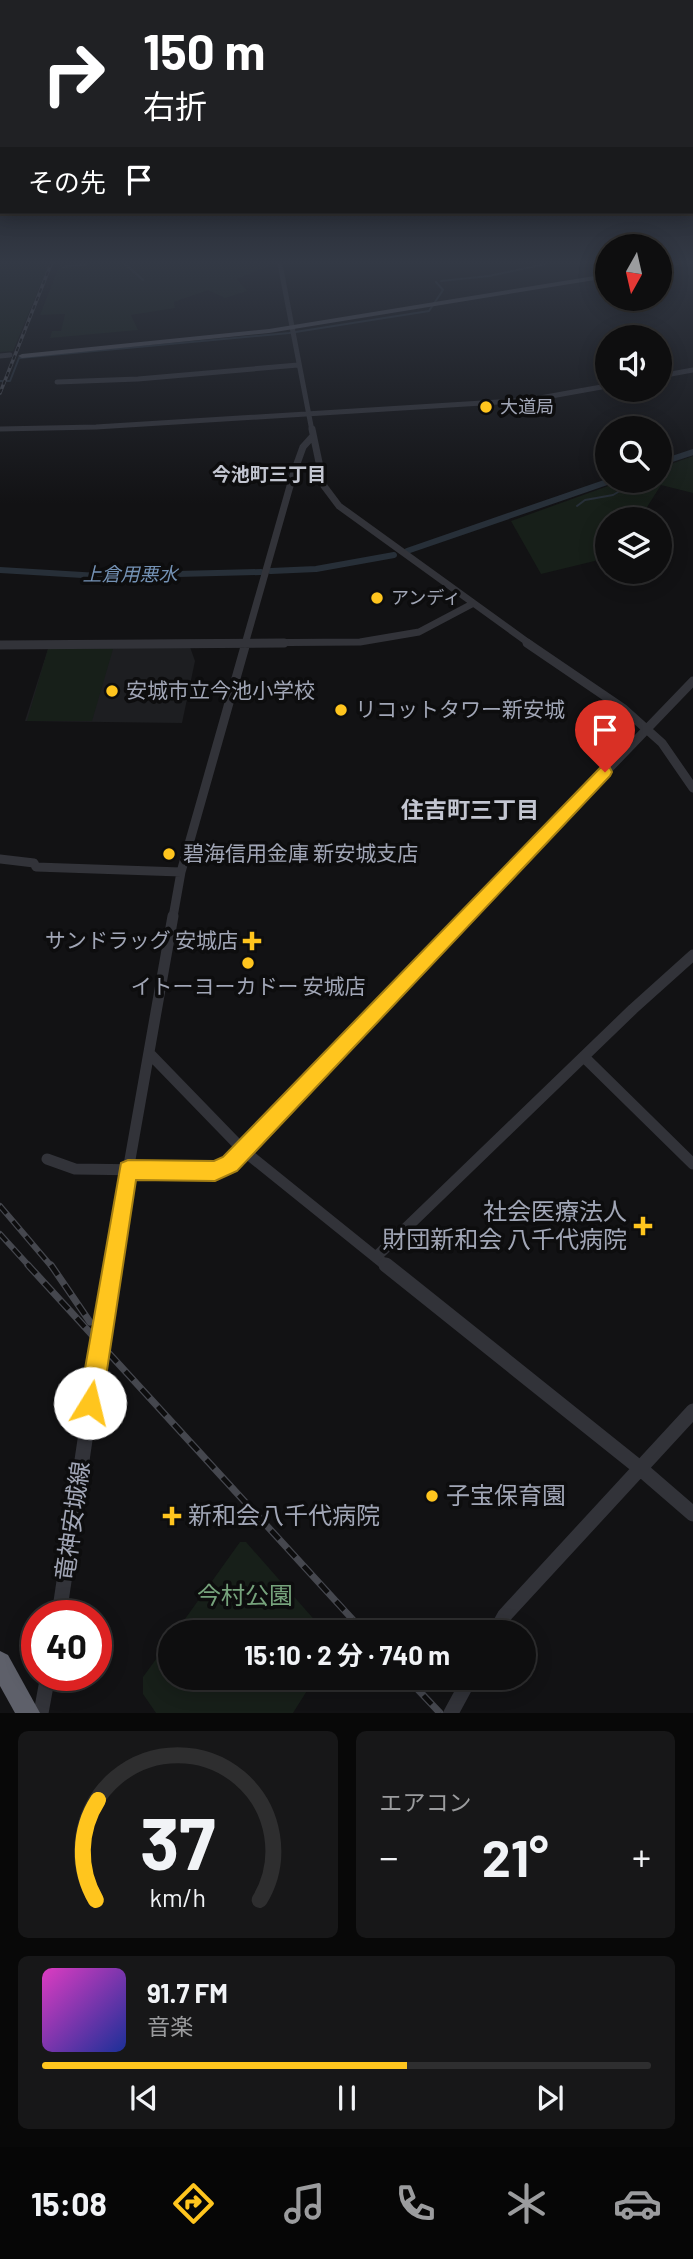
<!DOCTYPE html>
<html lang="ja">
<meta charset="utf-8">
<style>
body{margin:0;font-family:Barlow,"Noto Sans JP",sans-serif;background:#171718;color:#f1f3f6;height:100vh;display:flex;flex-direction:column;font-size:26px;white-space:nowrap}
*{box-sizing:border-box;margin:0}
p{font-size:23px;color:#9b9c9e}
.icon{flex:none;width:38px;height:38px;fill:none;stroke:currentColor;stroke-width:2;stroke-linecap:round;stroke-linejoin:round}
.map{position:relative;height:1713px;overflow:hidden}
.drawer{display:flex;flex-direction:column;gap:18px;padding:18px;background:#080808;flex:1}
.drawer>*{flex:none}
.hud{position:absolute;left:0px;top:0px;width:693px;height:214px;box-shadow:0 4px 18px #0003,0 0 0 2px #2e2e2f;background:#202124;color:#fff;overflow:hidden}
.needle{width:46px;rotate:188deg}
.fabs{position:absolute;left:595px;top:234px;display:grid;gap:14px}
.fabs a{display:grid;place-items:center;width:77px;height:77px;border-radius:50%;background:#0e0e0f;box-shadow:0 4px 18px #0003,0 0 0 2px #2e2e2f;font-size:35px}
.speed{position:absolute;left:21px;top:1600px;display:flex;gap:14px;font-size:35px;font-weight:700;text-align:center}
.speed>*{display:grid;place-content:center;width:91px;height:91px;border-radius:50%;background:#0e0e0f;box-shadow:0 4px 18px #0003,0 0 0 2px #2e2e2f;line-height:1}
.speed .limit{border:10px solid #d22;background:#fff;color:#111}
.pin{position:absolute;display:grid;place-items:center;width:60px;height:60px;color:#fff;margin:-72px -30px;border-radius:50% 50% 50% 0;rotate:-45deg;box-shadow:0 0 7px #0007}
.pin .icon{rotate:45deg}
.me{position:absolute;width:77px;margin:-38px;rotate:9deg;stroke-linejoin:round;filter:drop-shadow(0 0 5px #0008)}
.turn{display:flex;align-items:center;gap:24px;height:147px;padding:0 28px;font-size:32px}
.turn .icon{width:91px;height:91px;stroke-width:2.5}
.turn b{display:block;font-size:49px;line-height:60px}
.then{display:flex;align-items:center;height:66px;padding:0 28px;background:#0003;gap:14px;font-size:26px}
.big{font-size:52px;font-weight:700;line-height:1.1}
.drawer .widget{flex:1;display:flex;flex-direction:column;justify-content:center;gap:10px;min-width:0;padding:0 24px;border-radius:10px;background:#171718}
.drawer .dial{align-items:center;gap:0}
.dial svg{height:182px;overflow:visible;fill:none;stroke:#2e2e2f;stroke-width:7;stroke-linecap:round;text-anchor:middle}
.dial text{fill:#f1f3f6;stroke:none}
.song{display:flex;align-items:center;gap:21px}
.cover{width:84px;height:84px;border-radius:10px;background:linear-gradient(135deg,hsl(310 70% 55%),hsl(230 70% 35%))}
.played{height:7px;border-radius:4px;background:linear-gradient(90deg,#ffc51e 60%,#2e2e2f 60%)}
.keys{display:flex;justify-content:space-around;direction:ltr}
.heat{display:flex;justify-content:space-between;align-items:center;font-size:38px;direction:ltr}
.drawer .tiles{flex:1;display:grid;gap:18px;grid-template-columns:1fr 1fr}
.widget:last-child{grid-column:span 2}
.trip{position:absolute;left:158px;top:1620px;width:378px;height:70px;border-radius:35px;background:#0e0e0f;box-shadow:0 4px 18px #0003,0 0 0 2px #2e2e2f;font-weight:700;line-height:70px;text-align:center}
.tabs{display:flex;height:112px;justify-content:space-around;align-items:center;background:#060606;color:#9b9c9e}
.tabs .icon{width:49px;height:49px}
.tabs .on{color:#ffc51e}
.tabs b{font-size:32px;color:#f1f3f6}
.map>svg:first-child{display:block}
.built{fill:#1d1e21}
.green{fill:#171f19}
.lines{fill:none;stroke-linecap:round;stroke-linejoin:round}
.stream{stroke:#272f38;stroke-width:2}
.canal{stroke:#272f38;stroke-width:6}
.minor-far4{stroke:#323339;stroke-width:5}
.minor-far3{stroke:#323339;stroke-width:7}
.minor-far2{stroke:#323339;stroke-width:9}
.minor-far1{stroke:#323339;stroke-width:11}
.minor{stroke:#323339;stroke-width:15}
.major{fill:#4e4f58;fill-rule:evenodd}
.highway{fill:#5e606a;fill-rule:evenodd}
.rail-far2-casing{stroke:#45474e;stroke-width:3.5}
.rail-far1-casing{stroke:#45474e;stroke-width:6}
.rail-casing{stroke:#45474e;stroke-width:7}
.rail-far2{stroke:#0d0d0e;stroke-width:2;stroke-dasharray:4.5;stroke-linecap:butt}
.rail-far1{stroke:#0d0d0e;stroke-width:3.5;stroke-dasharray:10;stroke-linecap:butt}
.rail{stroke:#0d0d0e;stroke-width:4.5;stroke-dasharray:12;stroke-linecap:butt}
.route{fill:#ffc51e;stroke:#a68014;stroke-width:2}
.poi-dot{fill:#ffc51e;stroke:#0d0d0e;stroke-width:2.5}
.labels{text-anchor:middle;stroke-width:7;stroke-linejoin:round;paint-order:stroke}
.far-poi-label{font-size:18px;fill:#a1a6b6;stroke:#0d0d0e;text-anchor:start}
.far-neighbourhood-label{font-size:19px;font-weight:bold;fill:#c3c6d1;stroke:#0d0d0e}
.far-water-label{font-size:19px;font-style:italic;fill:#7492b5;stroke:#0d0d0e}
.poi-label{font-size:21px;fill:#a1a6b6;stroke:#0d0d0e;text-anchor:start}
.neighbourhood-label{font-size:23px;font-weight:bold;fill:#c3c6d1;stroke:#0d0d0e}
.near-poi-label{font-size:24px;fill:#a1a6b6;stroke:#0d0d0e;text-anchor:start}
.near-street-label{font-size:24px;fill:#a1a6b6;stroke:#0d0d0e}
.near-park-label{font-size:24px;fill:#76a37c;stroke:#0d0d0e}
</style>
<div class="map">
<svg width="693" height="1713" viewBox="0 0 693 1713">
<rect width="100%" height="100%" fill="#121214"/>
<!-- built -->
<path class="built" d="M190,647L195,661L182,723L25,721L48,649Z"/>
<!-- green -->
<path class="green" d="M0,264H49L13,351L0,352Z
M60,264H274L237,279L247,291L225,298L208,290L174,302L175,308L131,315L138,330L50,338L52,331H61L65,314L40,315Z
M693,456V493L661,485L642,515V520H607V558L541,574L511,521L622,481H660V468Z
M48,649H113L92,721H27Z
M240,1542H246L326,1633H175Z
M170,1640V1678H315L293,1713H156L143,1694V1677Z"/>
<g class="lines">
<!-- stream -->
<path class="stream" d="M125,264L143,280
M63,267L87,264
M441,281L489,276L545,264
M0,381H10L19,358L289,333L429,311L443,290L436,282
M577,506L585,500L613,495L637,481"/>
<!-- canal -->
<path class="canal" d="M660,463L693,452
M407,551L610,481
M0,570L99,576L261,572
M271,571L316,569L394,555"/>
<!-- minor-far4 -->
<path class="minor-far4" d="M280,264L312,431
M0,356L10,355
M660,376L693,370
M57,382L138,379L298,365
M0,429L96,427L529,400L607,386"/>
<!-- minor-far3 -->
<path class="minor-far3" d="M312,429L324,486L339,506L530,644
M74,644L360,642L419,632L472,604
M245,644L294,472L303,447L312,437"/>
<!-- minor-far2 -->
<path class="minor-far2" d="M527,643L624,709L662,743L693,788
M0,645L284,643
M0,859L34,863L36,867L181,872
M173,917L181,872L246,643
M466,917L693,681"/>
<!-- minor-far1 -->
<path class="minor-far1" d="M150,1054L244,1151L388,1267
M584,1057L693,1164
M47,1159L75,1169L215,1171L230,1164L468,916
M376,1257L633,1009L693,955
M111,1267L173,916"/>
<!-- minor -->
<path class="minor" d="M386,1265L641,1469L693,1514
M59,1615L111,1265
M495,1633L505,1615L693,1411
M41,1713L48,1675
M451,1713L470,1678"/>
<!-- major -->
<path class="major" d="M669,264H682L660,269V265Z
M607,274V278L269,333L22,358L18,356L22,354L269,329Z"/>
<!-- highway -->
<path class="highway" d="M0,1651L8,1655L40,1713H15L0,1686Z"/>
<defs>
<path id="rail-far2" d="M0,393L51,264"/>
<path id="rail-far1" d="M0,1206L52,1267
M0,1234L30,1267"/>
<path id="rail" d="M28,1265L365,1633
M51,1265L90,1322
M407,1678L440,1713"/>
</defs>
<!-- rail-far2 casing -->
<use href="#rail-far2" class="rail-far2-casing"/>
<!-- rail-far1 casing -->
<use href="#rail-far1" class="rail-far1-casing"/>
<!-- rail casing -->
<use href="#rail" class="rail-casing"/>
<!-- rail-far2 -->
<use href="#rail-far2" class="rail-far2"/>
<!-- rail-far1 -->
<use href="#rail-far1" class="rail-far1"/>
<!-- rail -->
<use href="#rail" class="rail"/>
</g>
<!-- sky -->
<linearGradient id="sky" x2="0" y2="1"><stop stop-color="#0a0a0b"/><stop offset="0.52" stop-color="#333945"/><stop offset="1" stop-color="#333945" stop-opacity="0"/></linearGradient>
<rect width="693" height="504" fill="url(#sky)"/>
<!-- route -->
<path class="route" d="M605,767L610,768L612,772L610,776L237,1171L215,1181L136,1180L102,1403L99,1412L90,1415L82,1412L79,1403L121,1163L128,1160L214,1161L223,1157L600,768Z"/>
<!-- markers -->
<g class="poi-dot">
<circle cx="486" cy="407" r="7"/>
<circle cx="377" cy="598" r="7"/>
<circle cx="112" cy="691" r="7"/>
<circle cx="341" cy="710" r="7"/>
<circle cx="169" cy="854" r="7"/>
<path d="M248.5 930.5h7v7h7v7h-7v7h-7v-7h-7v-7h7z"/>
<circle cx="248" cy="963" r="7"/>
<path d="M639.5 1215.5h7v7h7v7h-7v7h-7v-7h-7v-7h7z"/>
<circle cx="432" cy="1496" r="7"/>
<path d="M168.5 1505.5h7v7h7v7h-7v7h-7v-7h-7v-7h7z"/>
</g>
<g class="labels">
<!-- far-poi labels -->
<g class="far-poi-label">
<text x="500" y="413">大道局</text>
<text x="391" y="604">アンディ</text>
</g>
<!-- far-neighbourhood labels -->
<g class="far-neighbourhood-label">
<text x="269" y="481">今池町三丁目</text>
</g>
<!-- far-water labels -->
<g class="far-water-label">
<text x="130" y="581">上倉用悪水</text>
</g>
<!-- poi labels -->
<g class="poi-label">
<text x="126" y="698">安城市立今池小学校</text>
<text x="355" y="717">リコットタワー新安城</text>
<text x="183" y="861">碧海信用金庫 新安城支店</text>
<text x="238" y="948" text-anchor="end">サンドラッグ 安城店</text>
<text x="248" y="994" text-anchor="middle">イトーヨーカドー 安城店</text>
</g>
<!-- neighbourhood labels -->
<g class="neighbourhood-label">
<text x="470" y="818">住吉町三丁目</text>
</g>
<!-- near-poi labels -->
<g class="near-poi-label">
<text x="627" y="1220" text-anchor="end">社会医療法人<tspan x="627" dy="28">財団新和会 八千代病院</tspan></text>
<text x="446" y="1504">子宝保育園</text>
<text x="188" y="1524">新和会八千代病院</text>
</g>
<!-- near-street labels -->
<g class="near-street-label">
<text transform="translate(73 1521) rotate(-82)" y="8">竜神安城線</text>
</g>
<!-- near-park labels -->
<g class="near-park-label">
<text x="245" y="1604">今村公園</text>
</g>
</g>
</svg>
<div class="fabs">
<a><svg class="needle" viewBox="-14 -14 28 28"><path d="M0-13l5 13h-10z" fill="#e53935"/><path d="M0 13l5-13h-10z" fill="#9b9c9e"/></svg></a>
<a><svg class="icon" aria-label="sound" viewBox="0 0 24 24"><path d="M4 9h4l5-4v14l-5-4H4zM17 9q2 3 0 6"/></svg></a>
<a><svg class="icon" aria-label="search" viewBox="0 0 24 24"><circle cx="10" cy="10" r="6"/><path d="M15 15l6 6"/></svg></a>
<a><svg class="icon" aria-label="layers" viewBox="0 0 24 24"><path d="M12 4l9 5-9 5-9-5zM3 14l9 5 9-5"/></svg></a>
</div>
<div class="speed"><div class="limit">40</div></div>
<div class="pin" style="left:605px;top:772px;background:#d93025"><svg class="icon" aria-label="arrive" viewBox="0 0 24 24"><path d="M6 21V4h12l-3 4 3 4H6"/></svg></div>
<svg class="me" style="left:90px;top:1403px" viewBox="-20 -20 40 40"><circle r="19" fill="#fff"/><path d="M0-13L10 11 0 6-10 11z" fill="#ffc51e"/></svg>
<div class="trip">15:10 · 2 分 · 740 m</div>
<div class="hud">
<div class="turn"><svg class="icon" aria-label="right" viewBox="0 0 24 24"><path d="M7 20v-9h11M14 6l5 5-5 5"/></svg><div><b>150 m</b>右折</div></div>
<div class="then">その先<svg class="icon" aria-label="arrive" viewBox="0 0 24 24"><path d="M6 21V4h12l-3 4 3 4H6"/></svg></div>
</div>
</div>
<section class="drawer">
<div class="tiles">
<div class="widget dial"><svg viewBox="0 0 100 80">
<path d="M14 69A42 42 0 1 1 86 69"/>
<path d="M14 69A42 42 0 0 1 15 25" stroke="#ffc51e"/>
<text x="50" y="56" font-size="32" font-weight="700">37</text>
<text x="50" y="72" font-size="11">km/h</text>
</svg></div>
<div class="widget"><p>エアコン</p>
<div class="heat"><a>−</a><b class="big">21°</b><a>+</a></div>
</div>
<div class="widget">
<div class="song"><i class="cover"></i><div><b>91.7 FM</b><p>音楽</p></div></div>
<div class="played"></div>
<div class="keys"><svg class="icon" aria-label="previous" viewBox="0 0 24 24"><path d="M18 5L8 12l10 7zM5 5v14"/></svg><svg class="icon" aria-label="pause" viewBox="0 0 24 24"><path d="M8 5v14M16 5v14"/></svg><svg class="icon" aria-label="next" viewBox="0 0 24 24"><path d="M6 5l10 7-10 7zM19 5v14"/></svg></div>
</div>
</div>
</section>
<nav class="tabs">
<b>15:08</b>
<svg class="icon on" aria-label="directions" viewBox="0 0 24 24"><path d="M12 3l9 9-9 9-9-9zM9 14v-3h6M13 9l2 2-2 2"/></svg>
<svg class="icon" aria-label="music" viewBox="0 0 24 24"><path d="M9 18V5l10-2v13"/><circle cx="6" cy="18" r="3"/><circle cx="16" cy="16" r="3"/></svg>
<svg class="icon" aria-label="phone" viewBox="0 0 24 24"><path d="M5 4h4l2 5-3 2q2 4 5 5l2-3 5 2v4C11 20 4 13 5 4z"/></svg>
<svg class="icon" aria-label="climate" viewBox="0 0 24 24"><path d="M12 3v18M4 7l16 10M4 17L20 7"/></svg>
<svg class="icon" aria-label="car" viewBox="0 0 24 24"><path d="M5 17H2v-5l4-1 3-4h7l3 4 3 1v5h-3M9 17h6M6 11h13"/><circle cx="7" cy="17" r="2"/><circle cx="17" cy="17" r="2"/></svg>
</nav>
